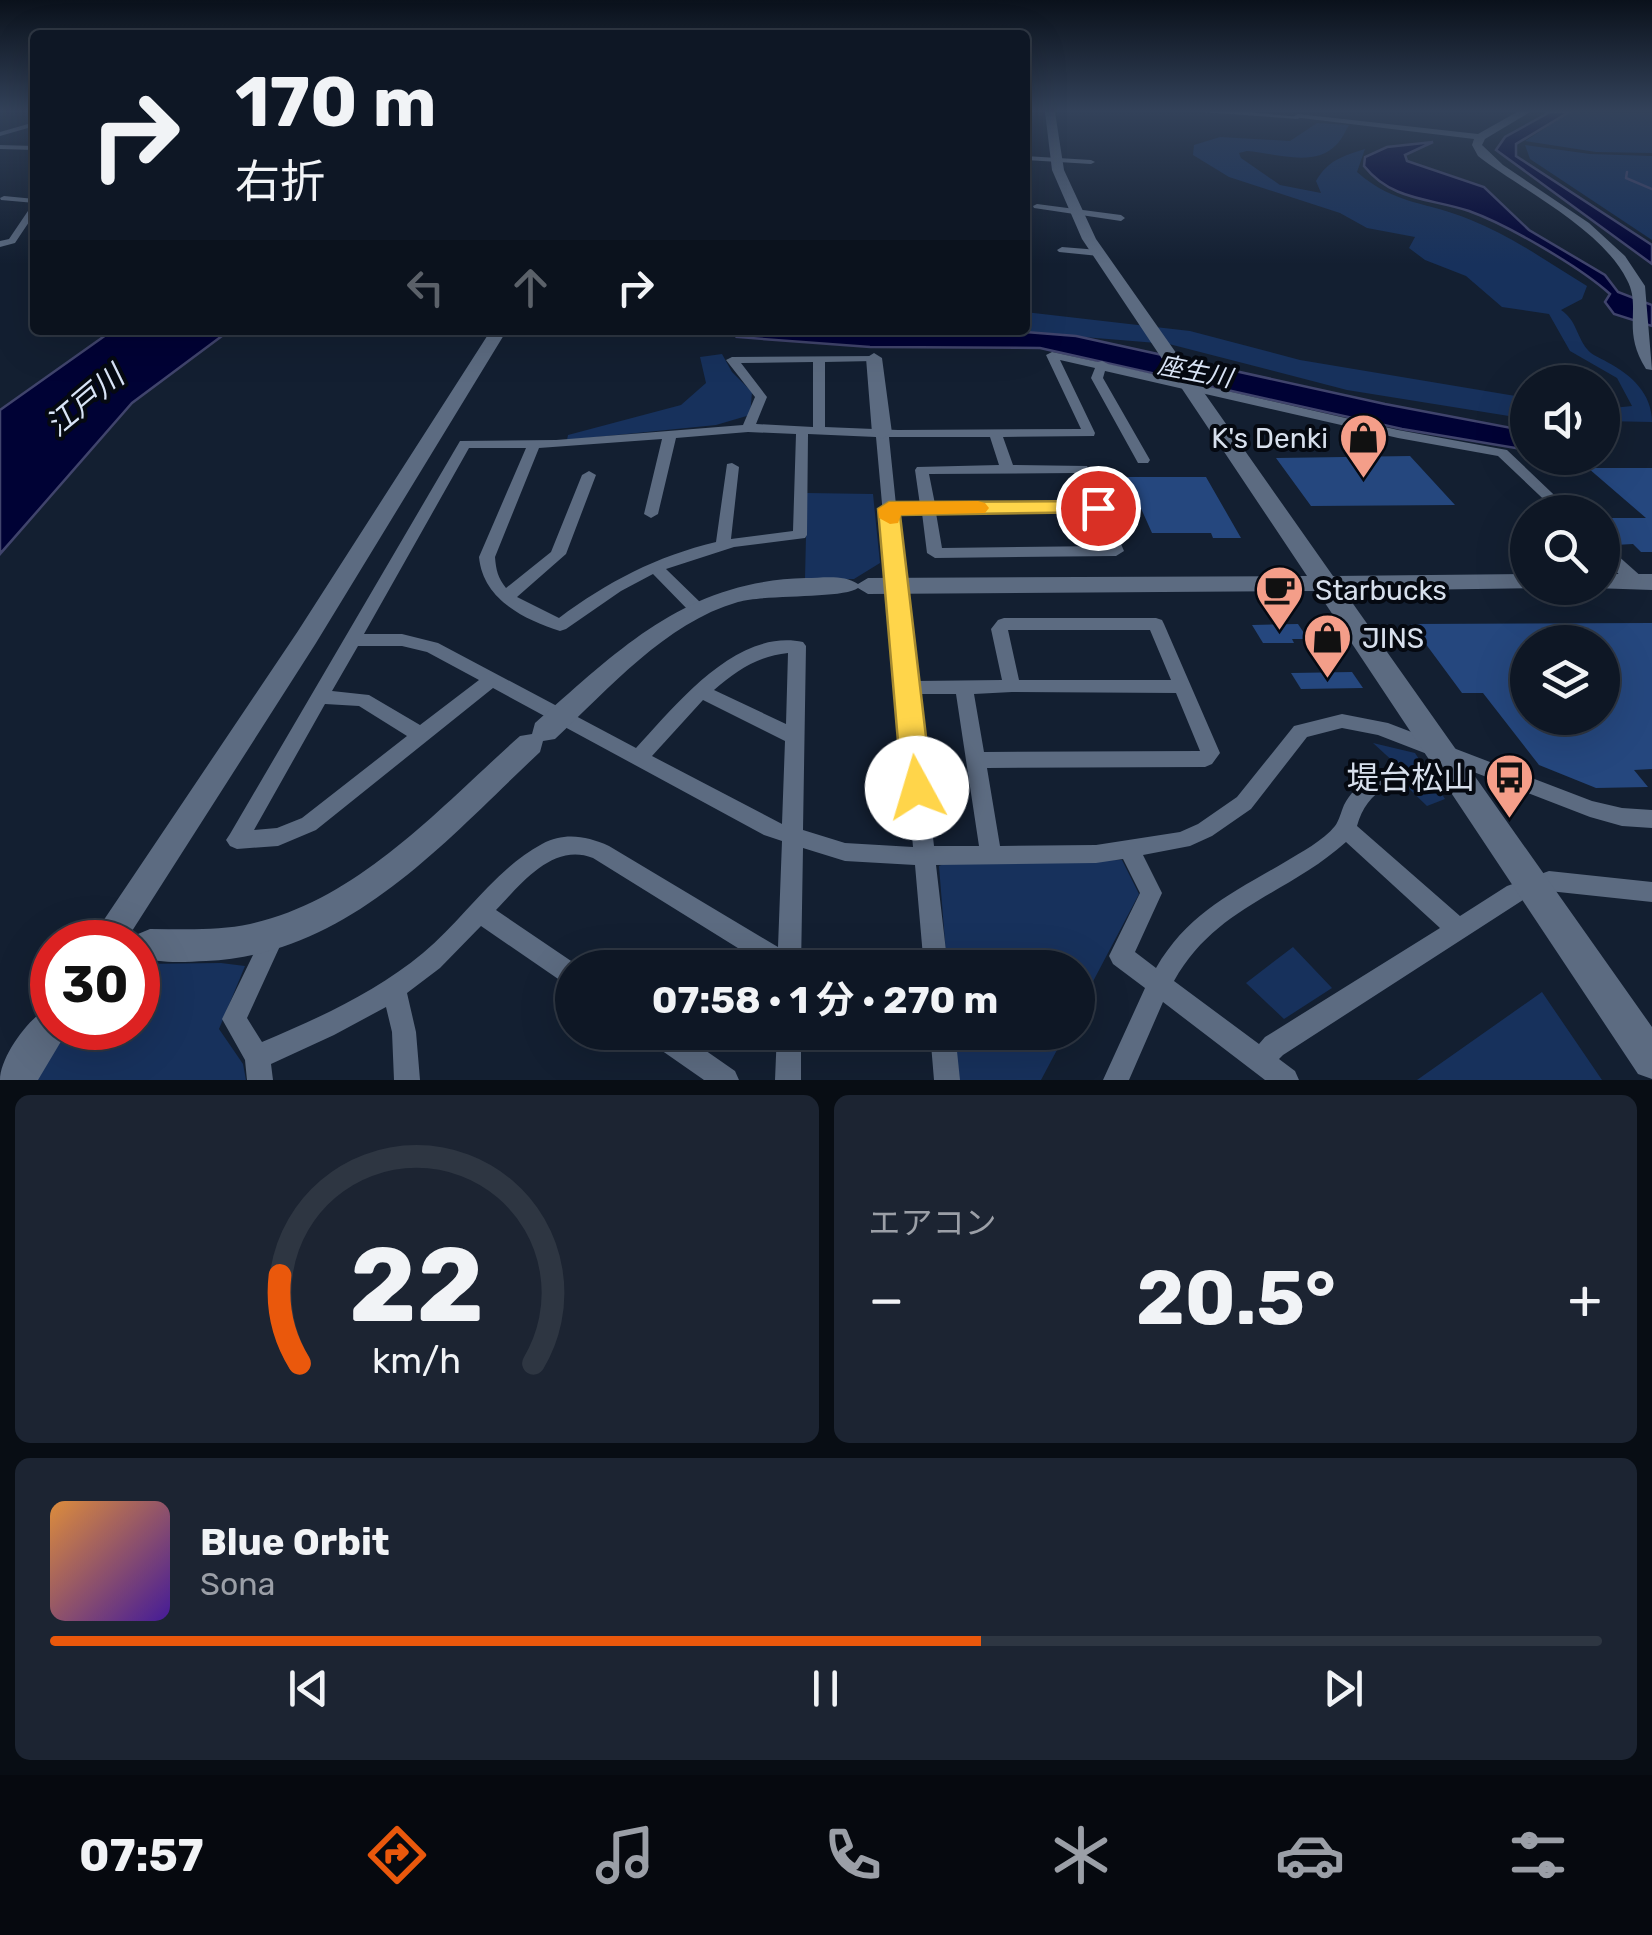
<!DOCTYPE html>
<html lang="ja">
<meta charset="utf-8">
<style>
body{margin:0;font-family:Rubik,"Noto Sans JP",sans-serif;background:#1c2432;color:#f1f3f6;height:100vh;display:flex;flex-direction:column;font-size:38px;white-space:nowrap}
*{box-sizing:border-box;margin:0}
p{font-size:32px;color:#9b9fa7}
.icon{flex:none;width:55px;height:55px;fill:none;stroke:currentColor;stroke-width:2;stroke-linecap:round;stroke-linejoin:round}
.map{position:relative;height:1080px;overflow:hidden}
.drawer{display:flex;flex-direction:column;gap:15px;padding:15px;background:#080d14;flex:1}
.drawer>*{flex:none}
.guide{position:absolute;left:30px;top:30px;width:1000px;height:305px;border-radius:10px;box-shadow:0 10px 40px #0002,0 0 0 2px #2e3642;background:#0e1725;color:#f1f3f6;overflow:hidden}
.buttons{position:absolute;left:1510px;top:365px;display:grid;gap:20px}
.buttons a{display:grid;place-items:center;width:110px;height:110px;border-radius:50%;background:#0e1725;box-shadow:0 10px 40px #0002,0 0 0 2px #2e3642;font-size:50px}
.speed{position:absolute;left:30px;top:920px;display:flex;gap:20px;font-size:50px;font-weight:700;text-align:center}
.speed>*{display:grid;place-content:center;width:130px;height:130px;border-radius:50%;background:#0e1725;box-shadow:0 10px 40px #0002,0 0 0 2px #2e3642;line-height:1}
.speed .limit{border:15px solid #d22;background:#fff;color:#111}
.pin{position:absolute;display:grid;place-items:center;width:85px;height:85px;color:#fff;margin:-42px;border:5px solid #fff;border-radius:50%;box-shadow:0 2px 10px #0007}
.me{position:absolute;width:110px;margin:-55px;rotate:354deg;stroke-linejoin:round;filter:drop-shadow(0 0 8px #0008)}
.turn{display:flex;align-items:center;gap:35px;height:210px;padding:0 40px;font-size:45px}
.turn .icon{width:130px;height:130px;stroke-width:2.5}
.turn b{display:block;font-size:70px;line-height:85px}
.lanes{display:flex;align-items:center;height:95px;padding:0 40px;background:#0003;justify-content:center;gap:50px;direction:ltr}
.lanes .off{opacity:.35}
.big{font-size:75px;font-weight:700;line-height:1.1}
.drawer .tile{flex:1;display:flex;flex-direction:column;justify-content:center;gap:15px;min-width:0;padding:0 35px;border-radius:15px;background:#1c2432}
.drawer .dial{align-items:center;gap:0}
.dial svg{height:260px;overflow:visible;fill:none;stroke:#2e3642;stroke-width:7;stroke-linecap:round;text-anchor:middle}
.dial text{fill:#f1f3f6;stroke:none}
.song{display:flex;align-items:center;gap:30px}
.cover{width:120px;height:120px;border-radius:15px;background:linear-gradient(135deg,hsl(30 70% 55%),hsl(260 70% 35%))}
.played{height:10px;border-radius:5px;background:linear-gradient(90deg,#ea580c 60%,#2e3642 60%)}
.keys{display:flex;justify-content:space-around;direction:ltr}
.heat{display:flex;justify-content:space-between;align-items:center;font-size:55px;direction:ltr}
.drawer .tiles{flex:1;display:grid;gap:15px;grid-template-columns:1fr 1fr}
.tile:last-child{grid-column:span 2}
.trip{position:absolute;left:555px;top:950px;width:540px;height:100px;border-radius:50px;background:#0e1725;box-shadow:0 10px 40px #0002,0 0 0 2px #2e3642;font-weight:700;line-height:100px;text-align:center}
.tab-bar{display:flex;height:160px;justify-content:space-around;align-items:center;background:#06090f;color:#9b9fa7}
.tab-bar .icon{width:70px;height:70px}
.tab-bar .on{color:#ea580c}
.tab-bar b{font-size:45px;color:#f1f3f6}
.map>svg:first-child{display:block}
.green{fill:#17315c}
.water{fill:#000235;stroke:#40446c;stroke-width:2.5}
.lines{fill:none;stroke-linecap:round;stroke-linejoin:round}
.stream{stroke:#40446c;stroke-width:2.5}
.building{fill:#25477e;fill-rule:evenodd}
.street{fill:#5c6b81;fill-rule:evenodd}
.secondary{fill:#5c6b81;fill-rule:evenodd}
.route{fill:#ffd54a;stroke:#a68a30;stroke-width:2.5}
.slow{fill:#f59e0b}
.labels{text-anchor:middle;stroke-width:8;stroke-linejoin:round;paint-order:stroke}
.far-water-label{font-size:25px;font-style:italic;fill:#d9e4f6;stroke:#050911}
.poi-label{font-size:28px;fill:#d7dfec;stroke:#050911;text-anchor:start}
.water-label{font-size:30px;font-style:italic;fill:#d9e4f6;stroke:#050911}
.near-poi-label{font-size:32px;fill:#d7dfec;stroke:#050911;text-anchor:end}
</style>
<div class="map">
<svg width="1652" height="1080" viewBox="0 0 1652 1080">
<rect width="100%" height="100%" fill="#131f31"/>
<!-- green -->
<path class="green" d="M1570,112L1652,113V153L1596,152L1525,141Z
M1317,123L1349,125C1345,131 1342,140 1336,145C1315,168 1274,153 1247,151L1239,153L1241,158L1280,185L1321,193L1316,181C1328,160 1343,156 1365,149L1357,172C1396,206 1427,201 1471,220C1513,237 1549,263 1587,286L1582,299L1561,310C1577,321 1576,335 1587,349C1591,355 1601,358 1607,362C1632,375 1652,394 1652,422L1603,421V409L1632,406L1617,378L1570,351L1549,314L1502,307L1466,276L1425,260L1409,248L1415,237L1367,228L1340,213L1229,177L1193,155L1194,145L1220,137L1290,141Z
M1525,145L1590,154L1652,156V240L1530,159Z
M1025,312L1190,331L1300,360L1527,398V419L1347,390L1169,344L996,330H1025Z
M722,354L732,372L752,392L750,415L716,425L567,440L568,435L681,405L706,383L700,357Z
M807,493L873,494L880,563L854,579H805Z
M1373,743L1415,753L1445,799L1427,806L1401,781L1409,776Z
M1122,860L1139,894L1078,1010V968L947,967L939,866L948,862Z
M1293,947L1332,988L1284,1019L1246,983Z
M221,963L245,966L219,1029L243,1064L246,1080H33L66,1028H138V964Z
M1542,992L1602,1080H1417Z
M954,1033H1066L1041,1080H959Z"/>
<!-- water -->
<path class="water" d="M1550,112H1569L1516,144V156L1652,245V264L1496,150L1505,137Z
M1433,142L1405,155L1407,161L1484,187L1529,230L1605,275L1618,292L1652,305V326L1614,314L1605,302L1610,294C1580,267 1508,225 1469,211C1430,198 1392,201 1364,166L1365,157L1387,147Z
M113,330H230L132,403L0,554V410Z
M740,330H1000L1076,336L1385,404L1527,431V450L1402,429L1040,348L870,347L737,337Z"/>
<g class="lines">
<!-- stream -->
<path class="stream" d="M1627,172L1626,178L1652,189"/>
</g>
<!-- building -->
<path class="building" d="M1410,456L1455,505L1311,506L1276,458Z
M1588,468H1652V552H1641L1633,544L1615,545L1602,533V518H1646Z
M1127,477H1206L1241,538H1213L1211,533H1152Z
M1652,623V769L1634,770L1648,787L1596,788L1539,765L1483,693H1462L1411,624ZM1528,642H1602V718H1528Z
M1298,624L1308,639H1292L1294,643H1263L1252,625Z
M1352,672L1363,688L1301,689L1291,673Z"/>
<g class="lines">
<!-- street -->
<path class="street" d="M1203,112H1247L1301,117L1298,119Z
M35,122V126L0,136V132Z
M0,145L35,146V150L0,149Z
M1025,156L1091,160L1095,162L1091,164L1026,160Z
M4,196L35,199V203L1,200L0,198Z
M1037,204L1121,215L1125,218L1121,221L1034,208L1033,206Z
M32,205H35V213L15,243L0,247V241L9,239Z
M1062,247L1099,250L1104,253L1099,256L1059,252L1057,250Z
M1052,352L1098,362L1102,361L1108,364L1398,430L1507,450L1572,512H1557L1498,456L1398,438L1105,371L1103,378L1150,460L1148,463H1138L1091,378L1095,368L1060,360L1095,433L1094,436L1003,437L1013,465L1087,466L1124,551L1116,556L935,558L927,553L922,513H897L916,681L1002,680L991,629L998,620L1004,618H1156L1162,620L1164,624L1220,753L1212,764L1205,767L987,768L1000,846L1096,845L1180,832L1198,824L1237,797L1294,726L1342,714L1388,723L1592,801L1622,808L1652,810V828L1622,826L1590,817L1378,735L1342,728L1307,737L1251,809L1212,836L1190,846L1143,855L1162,893L1135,952L1156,968C1188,913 1232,893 1285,862C1301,852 1323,841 1335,826C1339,821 1341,812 1344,805C1356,783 1375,772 1398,764L1405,767L1408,772C1402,780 1396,781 1387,786C1371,796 1362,808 1357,826L1460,916L1507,886L1549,871L1652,882V902L1549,891L1523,900L1283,1055L1279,1059L1295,1071L1299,1080H1265L1163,1002L1129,1080H1103L1145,988L1113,964L1109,956L1140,893L1123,859L1096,863L936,865L948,968H924L915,865L845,861L803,848L801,968H770L593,858C553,842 521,884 496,910L580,967L572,968V986L564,983L481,926L440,968L407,993L416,1032L420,1080H394L392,1032L386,1007L334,1035L271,1064L273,1080H247L245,1060L222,1019L267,926L275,922L283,926L286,933L247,1018L262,1042C319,1018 376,992 423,953C464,919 495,869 542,844C565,832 586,836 609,846L778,947L782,841L764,835L493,688L316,830L278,846L237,849L230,846L226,840L230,834L460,441L556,440L743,425L755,397L726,360L732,357L878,356V360L874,361L825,362V427L898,430L1081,429L1046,355ZM813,362V427L756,424L767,397L741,363ZM748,432L796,434L793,531L731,539L739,467L732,463L727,464L716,542C657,556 607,582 559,618L517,597L566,554L596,475L589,471L582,475L551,552L506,588C498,578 496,570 495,557L539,448L662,439L644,514L651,518L658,514L676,438ZM808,434L876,437L913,847L845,843L803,830L806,646L803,642C736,628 676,705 636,748L438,643L402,634H364L469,448H526L479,557C483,599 523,619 560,631L566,629L621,591L653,574L691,613H703L705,609L703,605L666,569L734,547L805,538L807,535ZM889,437H990L999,465L917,467L915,470L920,505H896ZM1077,473L1089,504H935L929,474ZM1093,512L1107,546L942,548L936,513ZM1008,630H1150L1171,680H1019ZM358,646H402L427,652L479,680L420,725L369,695L332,691ZM788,653L786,724L714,690C736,671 758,656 788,653ZM1012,692L1176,693L1200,751L984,752L974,694ZM917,694H956L979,846H934ZM703,700L785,741L782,824L652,756ZM325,704L359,706L407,736L302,818L277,828L254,830ZM1346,842L1440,928L1265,1037L1259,1044L1174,981C1216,906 1287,895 1346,842Z
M1602,545L1607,546L1643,578L1645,582L1643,586H1631L1602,558Z
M645,1032H679L735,1071L739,1080H704L648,1041Z
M777,1032H801V1080H775Z
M930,1032H955L960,1080H934Z"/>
<!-- secondary -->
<path class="secondary" d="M1045,112H1055L1064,170L1096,239L1333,576L1528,574V588H1536L1344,591L1652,1027V1079L1638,1074L1317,591L868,594L858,588C843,599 766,594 738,602C665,623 609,689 555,739L543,741L540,752C444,842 348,955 206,961C183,962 159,964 138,956V942H134L138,934L150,929C183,929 218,931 250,924C359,900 440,807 520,736L532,734L535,723C620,649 685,581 806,578C822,578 844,574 858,584L868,578L1307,576L1082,239L1052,170Z
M1517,112H1530L1485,139L1482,145L1503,165L1589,223L1625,256L1645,286L1652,370L1646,369C1621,330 1642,308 1627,280C1602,229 1522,190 1478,156L1472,145L1474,139L1293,117L1298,114L1478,134Z
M491,330H507L316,643L125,942H89L298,631Z
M874,353L882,358L892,433L882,439L872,433L866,358Z
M1602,574H1652V590L1594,588H1602Z
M52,1006V1028H69L38,1080H0C0,1056 31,1014 52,1006Z"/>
</g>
<!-- sky -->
<linearGradient id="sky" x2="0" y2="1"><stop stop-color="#0a111b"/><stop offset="0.42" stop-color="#33425a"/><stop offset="1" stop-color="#33425a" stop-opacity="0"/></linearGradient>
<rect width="1652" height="264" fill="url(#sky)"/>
<!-- route -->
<path class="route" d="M1098,501L1106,503L1109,508L1106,512L900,515L932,788L928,797L917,800L907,797L902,788L878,509L889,502Z"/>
<!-- slow -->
<path class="slow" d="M978,501L985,503L989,508L985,513L901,515L898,523L890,524L879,518L878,509L889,502Z"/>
<!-- icons -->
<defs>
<symbol id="shop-pin" viewBox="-11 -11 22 30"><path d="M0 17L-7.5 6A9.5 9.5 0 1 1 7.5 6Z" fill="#f49e89" stroke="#050911"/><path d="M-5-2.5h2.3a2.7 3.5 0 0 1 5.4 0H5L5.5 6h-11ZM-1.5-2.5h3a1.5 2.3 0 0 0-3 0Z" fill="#111"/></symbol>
<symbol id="cafe-pin" viewBox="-11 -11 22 30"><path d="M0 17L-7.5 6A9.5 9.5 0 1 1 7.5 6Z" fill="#f49e89" stroke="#050911"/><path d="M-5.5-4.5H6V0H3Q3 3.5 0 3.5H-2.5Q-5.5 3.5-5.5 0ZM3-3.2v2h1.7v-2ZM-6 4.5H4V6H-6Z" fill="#111"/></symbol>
<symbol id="bus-pin" viewBox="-11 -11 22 30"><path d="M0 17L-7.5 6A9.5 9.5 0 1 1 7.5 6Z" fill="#f49e89" stroke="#050911"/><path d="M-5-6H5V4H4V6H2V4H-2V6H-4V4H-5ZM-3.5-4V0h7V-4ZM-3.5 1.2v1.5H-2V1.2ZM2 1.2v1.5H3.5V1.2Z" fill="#111"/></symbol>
</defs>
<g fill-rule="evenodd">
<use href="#shop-pin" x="1336" y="410" width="55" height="75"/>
<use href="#cafe-pin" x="1252" y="562" width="55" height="75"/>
<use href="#shop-pin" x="1300" y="610" width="55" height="75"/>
<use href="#bus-pin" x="1482" y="750" width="55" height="75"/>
</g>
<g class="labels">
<!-- far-water labels -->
<g class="far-water-label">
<text transform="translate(1195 371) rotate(11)" y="9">座生川</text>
</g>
<!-- poi labels -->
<g class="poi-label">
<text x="1328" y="448" text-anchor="end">K's Denki</text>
<text x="1315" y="600">Starbucks</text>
<text x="1362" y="648">JINS</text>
</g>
<!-- water labels -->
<g class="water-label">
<text transform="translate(85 401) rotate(-40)" y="10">江戸川</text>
</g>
<!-- near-poi labels -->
<g class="near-poi-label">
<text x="1475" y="789">堤台松山</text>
</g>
</g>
</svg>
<div class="buttons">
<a><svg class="icon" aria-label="sound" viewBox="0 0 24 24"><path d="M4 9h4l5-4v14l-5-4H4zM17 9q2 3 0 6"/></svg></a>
<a><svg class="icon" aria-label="search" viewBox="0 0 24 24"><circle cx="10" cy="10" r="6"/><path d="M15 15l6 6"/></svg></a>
<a><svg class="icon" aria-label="layers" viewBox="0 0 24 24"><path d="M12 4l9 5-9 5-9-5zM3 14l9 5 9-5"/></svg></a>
</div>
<div class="speed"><div class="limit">30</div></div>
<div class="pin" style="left:1098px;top:508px;background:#d93025"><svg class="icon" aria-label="arrive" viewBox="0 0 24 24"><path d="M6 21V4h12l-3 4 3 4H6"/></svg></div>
<svg class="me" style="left:917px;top:788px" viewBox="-20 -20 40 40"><circle r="19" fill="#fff"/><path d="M0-13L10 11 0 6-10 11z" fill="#ffd54a"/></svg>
<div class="trip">07:58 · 1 分 · 270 m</div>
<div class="guide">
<div class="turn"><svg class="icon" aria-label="right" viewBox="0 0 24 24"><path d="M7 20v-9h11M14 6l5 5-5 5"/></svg><div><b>170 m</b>右折</div></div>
<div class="lanes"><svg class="icon off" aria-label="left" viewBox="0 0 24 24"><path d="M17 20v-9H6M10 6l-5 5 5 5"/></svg><svg class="icon off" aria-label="ahead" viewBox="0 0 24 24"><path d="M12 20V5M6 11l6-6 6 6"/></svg><svg class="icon" aria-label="right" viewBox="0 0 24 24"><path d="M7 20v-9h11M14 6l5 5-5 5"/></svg></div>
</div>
</div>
<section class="drawer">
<div class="tiles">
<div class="tile dial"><svg viewBox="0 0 100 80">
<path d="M14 69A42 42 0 1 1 86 69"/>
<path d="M14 69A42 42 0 0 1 8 42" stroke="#ea580c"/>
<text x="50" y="56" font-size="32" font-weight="700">22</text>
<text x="50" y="72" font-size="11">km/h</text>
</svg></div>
<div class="tile"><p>エアコン</p>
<div class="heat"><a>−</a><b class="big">20.5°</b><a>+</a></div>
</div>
<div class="tile">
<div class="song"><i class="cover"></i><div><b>Blue Orbit</b><p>Sona</p></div></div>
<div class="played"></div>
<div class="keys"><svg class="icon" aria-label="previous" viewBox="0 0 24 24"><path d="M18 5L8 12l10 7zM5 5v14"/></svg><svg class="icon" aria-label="pause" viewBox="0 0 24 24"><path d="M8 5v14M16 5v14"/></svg><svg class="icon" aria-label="next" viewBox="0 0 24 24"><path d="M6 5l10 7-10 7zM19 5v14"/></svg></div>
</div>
</div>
</section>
<nav class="tab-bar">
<b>07:57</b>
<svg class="icon on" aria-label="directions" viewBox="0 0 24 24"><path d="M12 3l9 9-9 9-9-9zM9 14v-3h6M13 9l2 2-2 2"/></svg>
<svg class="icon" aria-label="music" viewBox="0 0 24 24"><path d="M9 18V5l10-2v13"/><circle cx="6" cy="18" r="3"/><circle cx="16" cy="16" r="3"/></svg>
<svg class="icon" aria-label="phone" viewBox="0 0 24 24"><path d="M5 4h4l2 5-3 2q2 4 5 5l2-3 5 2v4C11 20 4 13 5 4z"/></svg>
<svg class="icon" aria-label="climate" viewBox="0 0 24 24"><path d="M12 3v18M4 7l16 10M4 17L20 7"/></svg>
<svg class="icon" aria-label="car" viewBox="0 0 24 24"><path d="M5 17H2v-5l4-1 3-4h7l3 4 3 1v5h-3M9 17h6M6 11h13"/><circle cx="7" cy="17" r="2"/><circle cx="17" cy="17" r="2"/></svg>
<svg class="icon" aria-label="filters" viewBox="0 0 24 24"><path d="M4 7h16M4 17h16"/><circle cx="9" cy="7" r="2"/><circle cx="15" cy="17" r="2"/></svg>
</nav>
